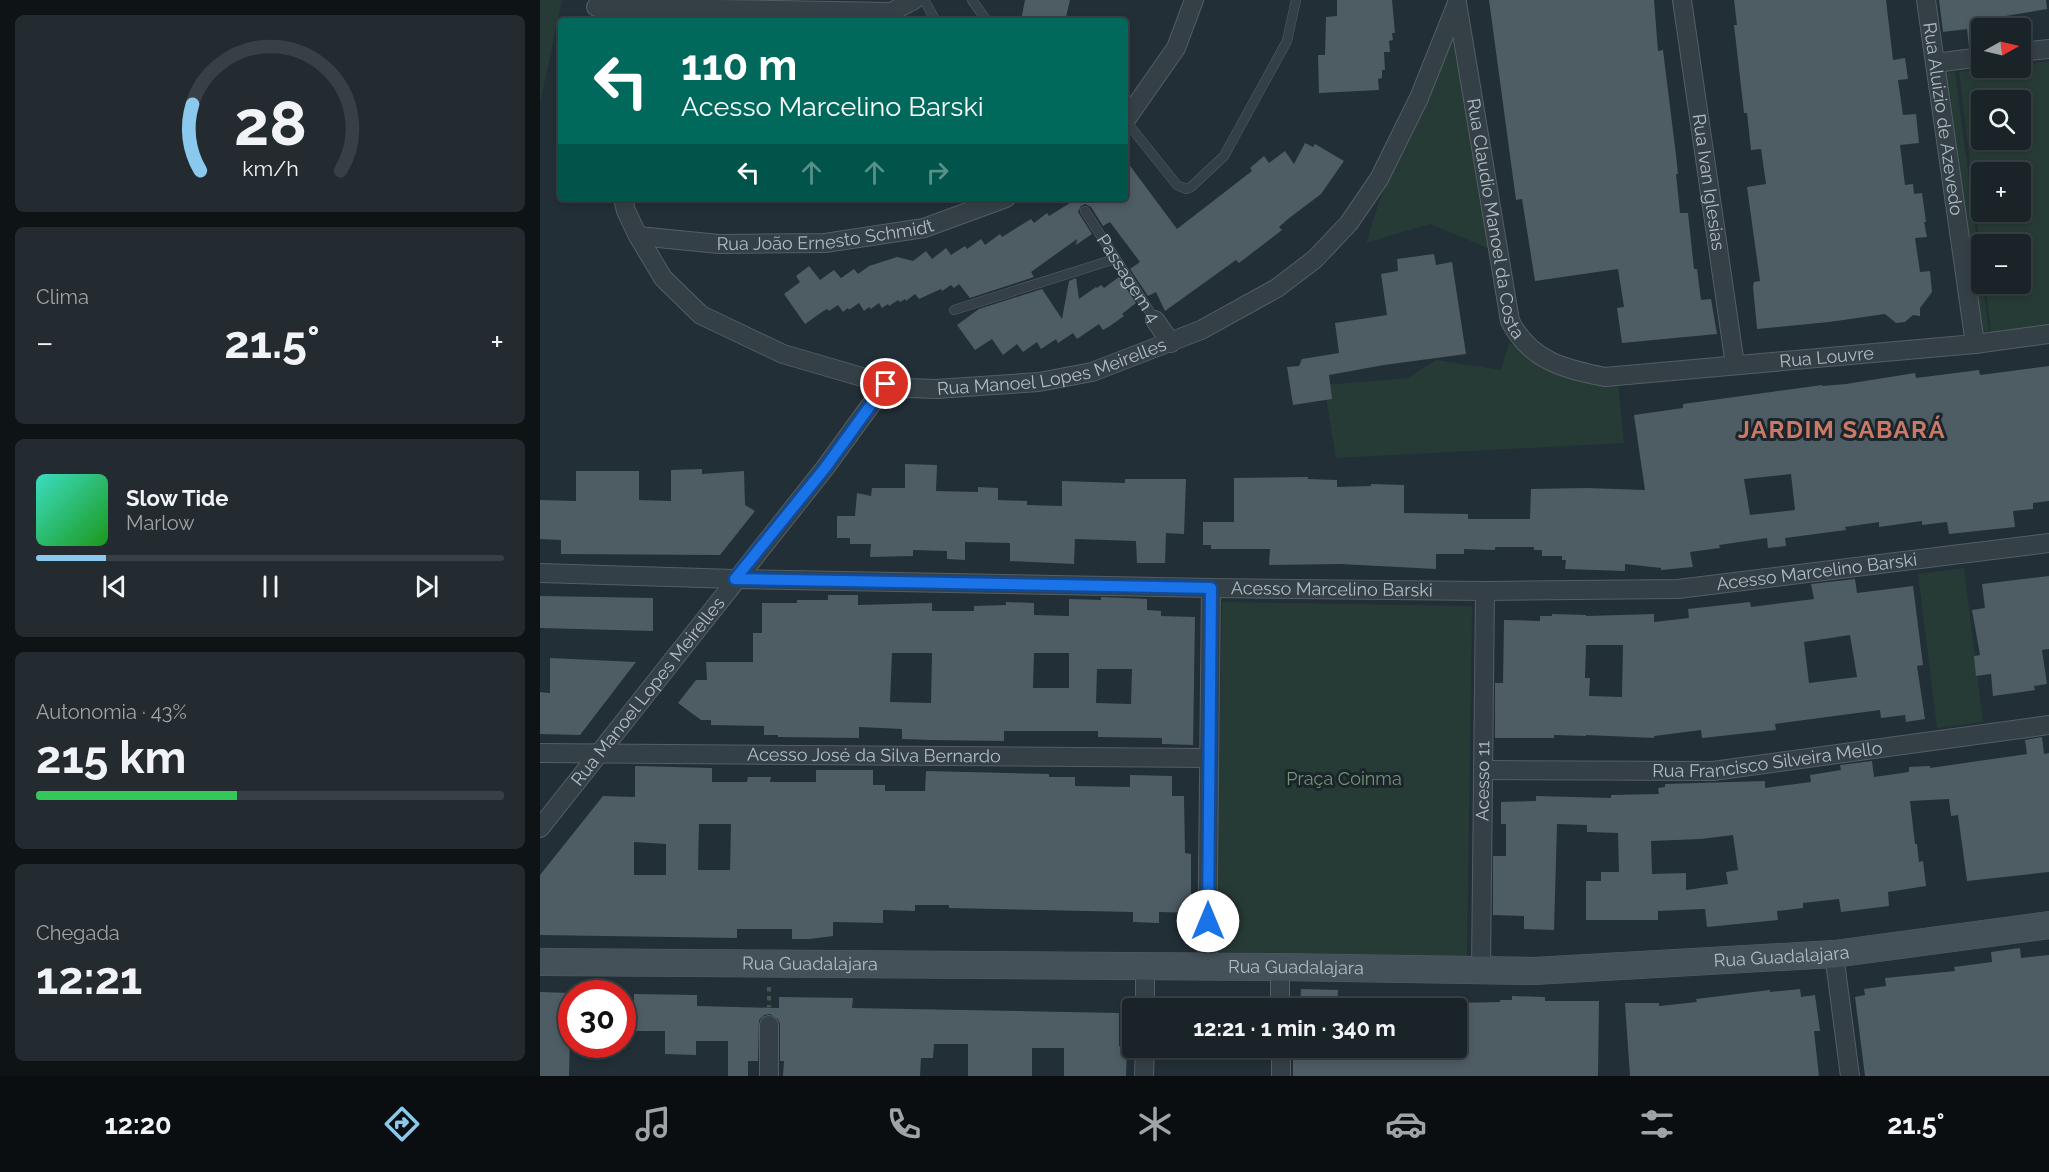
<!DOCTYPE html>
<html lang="pt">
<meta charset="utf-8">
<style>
body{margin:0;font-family:Raleway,sans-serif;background:#232b30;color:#f1f3f6;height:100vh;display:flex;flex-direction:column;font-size:22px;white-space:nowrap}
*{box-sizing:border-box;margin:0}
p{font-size:20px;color:#9fa4a8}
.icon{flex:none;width:33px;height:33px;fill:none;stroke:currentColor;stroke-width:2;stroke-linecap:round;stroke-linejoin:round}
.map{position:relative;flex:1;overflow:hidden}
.drawer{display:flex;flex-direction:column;gap:15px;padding:15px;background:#0e1316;width:540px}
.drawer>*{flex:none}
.guide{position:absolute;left:18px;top:18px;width:570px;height:183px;border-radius:6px;box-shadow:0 3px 9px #0003,0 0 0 2px #384045;background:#00695c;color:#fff;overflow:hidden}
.needle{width:39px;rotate:82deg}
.controls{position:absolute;left:1431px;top:18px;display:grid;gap:12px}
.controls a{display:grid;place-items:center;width:60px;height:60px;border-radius:6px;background:#1a2328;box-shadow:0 3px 9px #0003,0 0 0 2px #384045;font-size:30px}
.speed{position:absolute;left:18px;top:980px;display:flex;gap:12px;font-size:30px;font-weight:700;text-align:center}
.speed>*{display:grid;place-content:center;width:78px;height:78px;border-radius:50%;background:#1a2328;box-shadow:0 3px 9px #0003,0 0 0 2px #384045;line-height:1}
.speed .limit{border:9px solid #d22;background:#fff;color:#111}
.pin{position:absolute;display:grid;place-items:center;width:51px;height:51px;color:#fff;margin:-26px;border:3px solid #fff;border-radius:50%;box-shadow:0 2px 6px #0007}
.me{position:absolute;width:66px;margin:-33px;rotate:0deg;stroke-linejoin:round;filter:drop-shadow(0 0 4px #0008)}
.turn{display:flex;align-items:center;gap:21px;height:126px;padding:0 24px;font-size:27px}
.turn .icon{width:78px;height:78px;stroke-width:2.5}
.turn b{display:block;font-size:42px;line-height:51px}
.lanes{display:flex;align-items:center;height:57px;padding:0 24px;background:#0003;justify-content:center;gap:30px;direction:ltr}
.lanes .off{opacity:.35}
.big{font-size:45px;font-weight:700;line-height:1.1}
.drawer .widget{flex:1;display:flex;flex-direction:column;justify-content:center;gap:9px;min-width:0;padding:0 21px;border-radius:9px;background:#232b30}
.drawer .dial{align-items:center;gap:0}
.dial svg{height:156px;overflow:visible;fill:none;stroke:#384045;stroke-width:7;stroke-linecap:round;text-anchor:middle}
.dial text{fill:#f1f3f6;stroke:none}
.song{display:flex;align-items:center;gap:18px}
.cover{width:72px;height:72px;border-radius:9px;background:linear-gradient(135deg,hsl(170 70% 55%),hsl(120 70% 35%))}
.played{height:6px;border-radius:3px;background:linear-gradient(90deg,#8ac8ed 15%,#384045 15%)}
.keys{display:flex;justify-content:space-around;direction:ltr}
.heat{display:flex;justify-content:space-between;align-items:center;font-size:33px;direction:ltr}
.charge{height:9px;border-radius:4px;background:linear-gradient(90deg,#34c759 43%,#384045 0)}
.trip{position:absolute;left:582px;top:998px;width:345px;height:60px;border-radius:6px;background:#1a2328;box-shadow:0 3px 9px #0003,0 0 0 2px #384045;font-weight:700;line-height:60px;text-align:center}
.tab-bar{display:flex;height:96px;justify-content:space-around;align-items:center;background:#0a0e10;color:#9fa4a8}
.tab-bar .icon{width:42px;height:42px}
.tab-bar .current{color:#8ac8ed}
.tab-bar b{font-size:27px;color:#f1f3f6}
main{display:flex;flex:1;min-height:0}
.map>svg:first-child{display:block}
.green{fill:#273b36;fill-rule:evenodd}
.building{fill:#4e5c64;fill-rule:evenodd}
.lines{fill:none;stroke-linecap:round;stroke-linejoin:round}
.lane-casing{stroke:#535e64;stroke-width:10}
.street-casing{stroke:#535e64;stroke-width:20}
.secondary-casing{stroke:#535e64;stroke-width:28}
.path{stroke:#445653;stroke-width:4;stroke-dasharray:4.5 4.5;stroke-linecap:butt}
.lane{stroke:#354046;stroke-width:9}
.street{stroke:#354046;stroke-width:18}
.secondary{stroke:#445159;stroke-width:27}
.route-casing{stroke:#114b97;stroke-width:15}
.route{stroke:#1a73e8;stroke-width:10}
.labels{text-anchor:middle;stroke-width:6;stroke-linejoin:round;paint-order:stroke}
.street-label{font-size:18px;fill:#b0bcc3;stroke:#1b252b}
.park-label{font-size:18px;fill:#719671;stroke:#1b252b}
.district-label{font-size:24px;font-weight:bold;letter-spacing:1.5px;fill:#c97965;stroke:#1b252b}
</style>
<main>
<section class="drawer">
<div class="widget dial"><svg viewBox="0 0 100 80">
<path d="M14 69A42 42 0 1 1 86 69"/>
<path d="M14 69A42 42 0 0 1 10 35" stroke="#8ac8ed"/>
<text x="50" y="56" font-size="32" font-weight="700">28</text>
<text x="50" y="72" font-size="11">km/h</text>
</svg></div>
<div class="widget"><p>Clima</p>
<div class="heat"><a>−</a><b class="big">21.5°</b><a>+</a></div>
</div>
<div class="widget">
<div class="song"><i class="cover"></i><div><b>Slow Tide</b><p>Marlow</p></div></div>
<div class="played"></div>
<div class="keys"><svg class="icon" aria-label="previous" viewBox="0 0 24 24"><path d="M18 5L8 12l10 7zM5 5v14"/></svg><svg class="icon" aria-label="pause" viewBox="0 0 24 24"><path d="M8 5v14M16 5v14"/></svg><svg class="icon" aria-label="next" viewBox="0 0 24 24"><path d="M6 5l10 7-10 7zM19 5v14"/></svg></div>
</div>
<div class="widget"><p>Autonomia · 43%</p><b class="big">215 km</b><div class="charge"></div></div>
<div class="widget"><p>Chegada</p><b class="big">12:21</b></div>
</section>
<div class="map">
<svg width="1509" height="1076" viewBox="0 0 1509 1076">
<rect width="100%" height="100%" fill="#222f36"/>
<!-- green -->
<path class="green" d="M0,0H22L0,104Z
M915,33L952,250L890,224L826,243L839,202Z
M1509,61V325L1451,332L1445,284H1480V244H1442L1441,254L1419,72L1457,68H1480L1481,65ZM1442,100H1480V140H1442ZM1442,172H1480V212H1442Z
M1415,72L1449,331L1441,332L1402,73Z
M969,343L1078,384L1084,443L796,458L784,385L868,378L896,360L961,370Z
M1424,568L1443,722L1397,728L1378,574Z
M682,602L932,606L927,956L676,952Z"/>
<!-- building -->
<path class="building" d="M485,0H530L525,21H481Z
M797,0H852L855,33H852L853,40L849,41L850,52H844L845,70H842V78L838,79L839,90L779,93L778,55H785L786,17L797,16Z
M949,0H1114L1118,51L1123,50L1136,155L1138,174H1136L1140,213H1148L1154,269H1157L1161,300L1171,299L1177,334L1082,343L1077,308L1084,307L1078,269L995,281L982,199L976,200Z
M1194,0H1346L1353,60L1365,58L1368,79L1358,80L1363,115L1376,114L1379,143L1360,145L1365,185L1373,184L1374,194L1382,193L1386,222H1384L1387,237L1375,238L1380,272L1390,271L1392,292L1380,308V316L1373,315L1365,322L1356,323L1345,314L1289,322L1217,329L1213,286L1214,282L1220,281L1207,187L1226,184L1221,149L1211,150L1207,113H1204L1194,25H1197Z
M1399,0H1506L1507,9L1442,20L1443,28H1442V46L1429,47L1427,29L1403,32Z
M765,143L773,147L775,144L804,161L781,194L748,219L739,227L742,230L699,263L696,260L625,311L616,292L608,296L590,269L600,262L570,222L563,226L551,207L545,204L541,206L538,212L552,234L536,245L537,239L491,272L494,277L430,298L419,284L414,288L411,285L402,291L401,289L379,299L375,294L366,301L365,299L360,302L358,300L349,306L348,304L342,308L339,303L331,309L329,307L324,311L319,303L309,310L308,308L303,312L298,305L289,311L287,309L282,312L265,324L244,294L260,282L256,276L269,266L280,280L294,270L301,278L314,269L318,274L329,266L357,257L373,261L386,251L392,259L406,248L411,255L425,246L427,249L441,239L445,245L460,234L462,237L491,219L494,223L507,213L509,216L538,198H585V159L637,229L712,171L710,168L724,156L729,163L745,151L754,164Z
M894,254L896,265L912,262L926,354L844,365L789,375L792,399L753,405L747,367L759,366L762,359L799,353L795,323L847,315L841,274L858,271L857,259Z
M579,277L596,303L582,314L584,316L570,326L563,330L559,324L537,339L533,333L518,343L516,339L501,349L497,342L483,352L477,344L463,355L452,339L435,350L417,325L439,309L502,289L522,319L529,281L536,278L539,299L556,287L557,288L561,285L564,288Z
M1509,366V501L1493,503V509L1473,511L1475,527L1409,534L1407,522L1382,525V521L1339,527V522L1305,527L1306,530L1245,538L1246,546L1228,548L1227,538L1179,545L1180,548L1150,552L1153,567L1121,570V568L1085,564V571L1025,569L1026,560H1022V556H1002V550H994V547H955V550L924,549V554H896V569L800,564L729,565L730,549H671V545H663V522H694V478L768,477V479L797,480V487L831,486V484L864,485V513L928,514V519H990L991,489L1047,488L1105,490L1094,415L1143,408V404L1282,385V386L1306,384L1375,373L1376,378L1439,370L1440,375ZM1251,474L1255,510L1210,515L1204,479Z
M365,464L397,465L396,491L438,492V487L458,488V500L487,501V505L522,506V481L585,483V479H646L644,534L626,533L625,563H597L596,541L535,539L534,564L470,561V543L425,542V560L407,559V551L373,550V556L330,557L331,544H310V538H297V516H315L317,493L331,496L332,488H365Z
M162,469V474L204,471L205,505L215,511L180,555L21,554V540L0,539V500L36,501V471H99V500L131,501V470Z
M1509,576V649L1502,650L1507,684L1494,686L1495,690L1453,696L1451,674L1436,676L1434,656L1440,655L1432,610L1445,608L1442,584Z
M1315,579L1317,593L1373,586L1383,665L1377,666L1385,719L1366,722L1365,715L1341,718L1340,710L1235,724L1236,730L1162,738L1161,730L1114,736V738L1046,735V736L1014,735V738H955V683H963L964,620L1000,621V616H1012V614L1046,615V616L1114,614V622L1149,618L1148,609L1210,602L1211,607L1274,599L1271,584ZM1310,635L1317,677L1269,683L1264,642ZM1046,645H1083L1082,697L1049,696L1050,678H1045Z
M288,595H318V605L392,603V611H434V606L466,605V602L494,603V615L529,616V599L561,600V597L607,599V610L621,611V616L655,617L653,745L622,744V738L558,737V731H464V741L391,740L362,739V729L319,727V738L238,737V735H224V726L171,725V720H161L138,703L156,680H167L166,662H213V633H222V603H257V600H288ZM352,653H392L391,703L350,702ZM494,653H529V688H493ZM557,669H592L591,704L556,703Z
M0,596L113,598V631L0,628Z
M10,658L96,662L40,735L0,734V692L10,693Z
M1502,737L1504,754L1509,753V872L1427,881L1418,815L1411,816L1409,799L1370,801L1375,844H1377L1379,862L1383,861L1386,886L1348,892L1349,906L1301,912L1299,899L1263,903V908L1237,911L1238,920L1167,927L1165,909H1162L1118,911V920H1046V881H1061V872H1079L1078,833L1047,832V825L1017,824L1014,930L984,929V916L953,915V856H966V824H961V802L996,801V796L1071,798V795L1119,794L1118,788L1125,787V784L1225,781V788L1271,782L1270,775L1301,770L1300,765L1332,761L1334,777L1369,772V767L1390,766V768L1487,754L1485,740ZM1193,835L1198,870L1186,872L1188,884L1146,890V873L1112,874L1111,841L1161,839Z
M95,766L172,768V782H207L208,777H231L230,782H276V770H333V785H345V791H385L386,771L509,774V777H535V786L590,787V775L632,776V796H644L645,853L651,854V913L619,912V923L593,922V912L409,908V905H375V911L343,910V923L293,922V936L270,939H252V929H197V938L0,935V875L63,796L95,797ZM159,824H191L190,870H158ZM94,842L126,844V875H94Z
M1480,948L1481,958L1509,955V1076H1325L1315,997L1325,995L1324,989L1346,986L1345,978L1415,971L1414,967L1452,962L1451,952Z
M761,989L798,990L797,1008H760Z
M1260,989L1261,997L1275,995L1280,1031H1274L1279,1076H1090L1085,1003H1119V1006L1157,1002L1156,999L1230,990V992Z
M0,992L31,993L29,1076H0Z
M94,994L157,995V1006L239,1008V997L313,998L312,1008L579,1013V1046H587L586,1076H524V1048H492V1076H428V1044H394L393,1058H381L380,1076H243L244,1061H240V1024L238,1019L230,1014L224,1015L219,1020L218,1061H208V1076H188V1041H156V1055L125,1054V1031H82V1004H94Z
M972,996L1005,997V1001H1059L1058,1076H753V1058H765V1047H916V1003L960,1002V1000H972Z"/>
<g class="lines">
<defs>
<g id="lane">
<path d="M384,0L396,21"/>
<path d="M432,0L447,21"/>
<path d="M585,120L637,185L646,189L651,187L684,156L747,41L756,0"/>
<path id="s1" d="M545,211L615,320"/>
<path d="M414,310L575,259"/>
</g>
<g id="street">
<path id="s2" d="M1142,0L1195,365"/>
<path id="s3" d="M1386,0L1435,344"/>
<path id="s4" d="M917,3L970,321C990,361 1025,369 1065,377L1435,344L1509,334"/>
<path d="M56,7L353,12"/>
<path d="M344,16L374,0"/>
<path d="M1480,52L1509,49"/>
<path d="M1395,63L1442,57"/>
<path d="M585,121L636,48L654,0"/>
<path id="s5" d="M83,198L86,211L98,236L123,278L161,315L243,354L346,384L368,388L396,389L499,382L552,372L661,330L737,288L775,259L809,223L839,179L879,98L917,3V0"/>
<path id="s6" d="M98,236L179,244L285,243L384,228L466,198"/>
<path d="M615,320L631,343"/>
<path id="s7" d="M0,573L195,579L671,588L945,591L1138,589L1509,543"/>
<path id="s8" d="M0,753L669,758"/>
<path id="s9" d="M943,770L1173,771L1509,725"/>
<path id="s10" d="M0,828L285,468L346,384"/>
<path d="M1294,954L1310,1076"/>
<path d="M740,967V1008"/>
<path d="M667,968L671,588"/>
<path id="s11" d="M941,970L945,591"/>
<path d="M605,1008V967"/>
<path d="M741,1047V1076"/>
<path d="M229,1076V1025"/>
<path d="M604,1076L605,1047"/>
</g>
<g id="secondary">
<path id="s12" d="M0,962L740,967L994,971L1294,954L1509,925"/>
</g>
</defs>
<!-- lane casing -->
<use href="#lane" class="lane-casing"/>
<!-- street casing -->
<use href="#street" class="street-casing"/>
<!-- secondary casing -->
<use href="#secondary" class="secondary-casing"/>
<!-- path -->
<path class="path" d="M229,987V1007"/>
<!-- lane -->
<use href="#lane" class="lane"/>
<!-- street -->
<use href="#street" class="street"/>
<!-- secondary -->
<use href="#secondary" class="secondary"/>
</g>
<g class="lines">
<defs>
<path id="route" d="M346,384L285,468L195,579L671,588L668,921"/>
</defs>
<!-- route casing -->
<use href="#route" class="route-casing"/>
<!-- route -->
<use href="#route" class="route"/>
</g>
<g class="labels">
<!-- street labels -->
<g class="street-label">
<text dy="6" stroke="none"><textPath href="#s3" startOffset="120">Rua Aluizio de Azevedo</textPath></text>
<text dy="6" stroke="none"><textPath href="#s2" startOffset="184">Rua Ivan Iglesias</textPath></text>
<text dy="6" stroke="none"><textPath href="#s4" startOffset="219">Rua Claudio Manoel da Costa</textPath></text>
<text dy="6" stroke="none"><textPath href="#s6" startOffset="188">Rua João Ernesto Schmidt</textPath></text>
<text dy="6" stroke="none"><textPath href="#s1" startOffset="80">Passagem 4</textPath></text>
<text dy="6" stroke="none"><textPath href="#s4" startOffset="660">Rua Louvre</textPath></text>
<text dy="6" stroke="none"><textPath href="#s5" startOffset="510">Rua Manoel Lopes Meirelles</textPath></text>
<text dy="6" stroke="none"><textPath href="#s7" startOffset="1278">Acesso Marcelino Barski</textPath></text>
<text dy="6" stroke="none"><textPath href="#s7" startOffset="792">Acesso Marcelino Barski</textPath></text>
<text dy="6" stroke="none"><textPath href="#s10" startOffset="174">Rua Manoel Lopes Meirelles</textPath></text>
<text dy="6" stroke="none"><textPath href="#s8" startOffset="334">Acesso José da Silva Bernardo</textPath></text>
<text dy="6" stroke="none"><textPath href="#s9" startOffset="285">Rua Francisco Silveira Mello</textPath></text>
<text dy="6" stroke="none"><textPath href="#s11" startOffset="189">Acesso 11</textPath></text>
<text dy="6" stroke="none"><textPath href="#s12" startOffset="1242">Rua Guadalajara</textPath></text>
<text dy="6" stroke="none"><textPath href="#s12" startOffset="270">Rua Guadalajara</textPath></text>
<text dy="6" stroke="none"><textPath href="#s12" startOffset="756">Rua Guadalajara</textPath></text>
</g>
<!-- park labels -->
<g class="park-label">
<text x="804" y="785">Praça Coinma</text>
</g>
<!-- district labels -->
<g class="district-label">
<text x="1302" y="438">JARDIM SABARÁ</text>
</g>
</g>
</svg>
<div class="controls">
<a><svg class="needle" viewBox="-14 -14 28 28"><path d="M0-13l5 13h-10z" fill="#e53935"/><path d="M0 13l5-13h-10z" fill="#9fa4a8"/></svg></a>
<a><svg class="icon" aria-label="search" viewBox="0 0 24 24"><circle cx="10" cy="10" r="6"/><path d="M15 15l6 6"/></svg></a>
<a>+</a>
<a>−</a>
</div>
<div class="speed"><div class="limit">30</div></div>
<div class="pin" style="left:346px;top:384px;background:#d93025"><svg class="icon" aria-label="arrive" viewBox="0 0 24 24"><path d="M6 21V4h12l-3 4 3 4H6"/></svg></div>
<svg class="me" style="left:668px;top:921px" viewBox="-20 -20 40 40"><circle r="19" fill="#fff"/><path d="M0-13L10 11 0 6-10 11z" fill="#1a73e8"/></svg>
<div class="trip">12:21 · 1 min · 340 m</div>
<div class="guide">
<div class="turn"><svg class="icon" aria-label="left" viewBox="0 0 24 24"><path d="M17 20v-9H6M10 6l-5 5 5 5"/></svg><div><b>110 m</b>Acesso Marcelino Barski</div></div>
<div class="lanes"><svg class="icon" aria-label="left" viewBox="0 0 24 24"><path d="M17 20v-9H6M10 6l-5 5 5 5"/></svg><svg class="icon off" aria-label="ahead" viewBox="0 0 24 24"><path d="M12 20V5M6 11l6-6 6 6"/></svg><svg class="icon off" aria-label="ahead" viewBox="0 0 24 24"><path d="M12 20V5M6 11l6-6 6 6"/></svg><svg class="icon off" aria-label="right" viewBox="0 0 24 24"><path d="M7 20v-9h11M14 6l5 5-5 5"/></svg></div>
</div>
</div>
</main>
<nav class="tab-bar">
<b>12:20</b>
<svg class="icon current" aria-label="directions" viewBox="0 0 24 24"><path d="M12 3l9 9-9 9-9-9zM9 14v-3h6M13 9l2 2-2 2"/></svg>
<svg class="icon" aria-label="music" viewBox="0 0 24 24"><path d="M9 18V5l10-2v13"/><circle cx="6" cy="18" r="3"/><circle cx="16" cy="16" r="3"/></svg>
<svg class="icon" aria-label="phone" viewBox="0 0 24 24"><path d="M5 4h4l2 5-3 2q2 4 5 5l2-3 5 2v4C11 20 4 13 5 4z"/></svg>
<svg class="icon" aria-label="climate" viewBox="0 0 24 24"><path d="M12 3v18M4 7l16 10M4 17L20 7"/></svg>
<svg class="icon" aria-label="car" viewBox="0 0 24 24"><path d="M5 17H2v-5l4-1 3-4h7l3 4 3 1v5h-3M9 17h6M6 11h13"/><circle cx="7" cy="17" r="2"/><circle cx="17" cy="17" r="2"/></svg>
<svg class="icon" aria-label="filters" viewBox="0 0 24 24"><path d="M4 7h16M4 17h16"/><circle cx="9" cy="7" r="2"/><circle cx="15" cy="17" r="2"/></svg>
<b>21.5°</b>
</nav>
